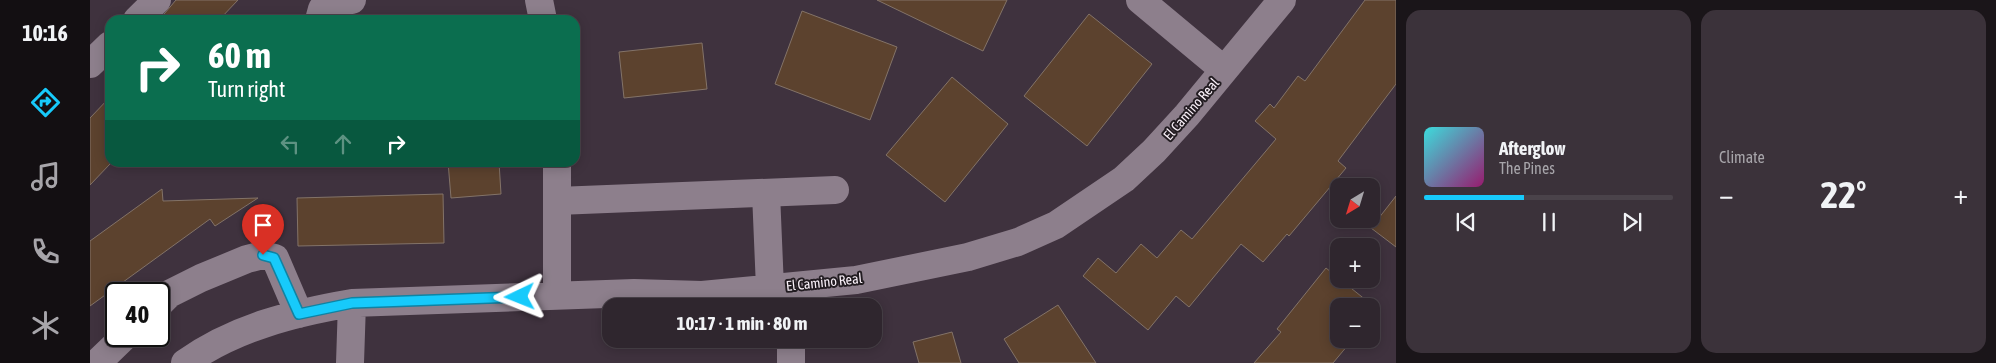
<!DOCTYPE html>
<meta charset="utf-8">
<style>
body{margin:0;font-family:"Asap Condensed",sans-serif;background:#3b323a;color:#f1f3f6;height:100vh;display:flex;flex-direction:column;font-size:19px;white-space:nowrap}
*{box-sizing:border-box;margin:0}
p{font-size:16px;color:#a7a5aa}
.icon{flex:none;width:28px;height:28px;fill:none;stroke:currentColor;stroke-width:2;stroke-linecap:round;stroke-linejoin:round}
.map{position:relative;flex:1;overflow:hidden}
.details{display:flex;flex-direction:column;gap:10px;padding:10px;background:#1a1519;width:600px}
.details>*{flex:none}
.top-card{position:absolute;left:15px;top:15px;width:475px;height:152px;border-radius:15px;box-shadow:0 2px 12px #0003,0 0 0 1px #4a434a;background:#0b6e4f;color:#fff;overflow:hidden}
.needle{width:32px;rotate:218deg}
.controls{position:absolute;left:1240px;top:178px;display:grid;gap:10px}
.controls a{display:grid;place-items:center;width:50px;height:50px;border-radius:10px;background:#2f262e;box-shadow:0 2px 12px #0003,0 0 0 1px #4a434a;font-size:25px}
.speed{position:absolute;left:15px;top:282px;display:flex;gap:10px;font-size:25px;font-weight:700;text-align:center}
.speed>*{display:grid;place-content:center;width:65px;height:65px;border-radius:50%;background:#2f262e;box-shadow:0 2px 12px #0003,0 0 0 1px #4a434a;line-height:1}
.speed .limit{border:2px solid #111;border-radius:8px;background:#fff;color:#111}
.pin{position:absolute;display:grid;place-items:center;width:42px;height:42px;color:#fff;margin:-51px -21px;border-radius:50% 50% 50% 0;rotate:-45deg;box-shadow:0 0 5px #0007}
.pin .icon{rotate:45deg}
.me{position:absolute;width:55px;margin:-28px;rotate:268deg;stroke-linejoin:round;filter:drop-shadow(0 0 4px #0008)}
.turn{display:flex;align-items:center;gap:18px;height:105px;padding:0 20px;font-size:22px}
.turn .icon{width:65px;height:65px;stroke-width:2.5}
.turn b{display:block;font-size:35px;line-height:42px}
.lanes{display:flex;align-items:center;height:48px;padding:0 20px;background:#0003;justify-content:center;gap:25px;direction:ltr}
.lanes .off{opacity:.35}
.big{font-size:38px;font-weight:700;line-height:1.1}
.details .card{flex:1;display:flex;flex-direction:column;justify-content:center;gap:8px;min-width:0;padding:0 18px;border-radius:15px;background:#3b323a}
.song{display:flex;align-items:center;gap:15px}
.cover{width:60px;height:60px;border-radius:8px;background:linear-gradient(135deg,hsl(180 70% 55%),hsl(320 70% 35%))}
.played{height:5px;border-radius:2px;background:linear-gradient(90deg,#17cafb 40%,#4a434a 40%)}
.keys{display:flex;justify-content:space-around;direction:ltr}
.heat{display:flex;justify-content:space-between;align-items:center;font-size:28px;direction:ltr}
.details .tiles{flex:1;display:grid;gap:10px;grid-template-columns:repeat(2,1fr)}
.trip{position:absolute;left:512px;top:298px;width:280px;height:50px;border-radius:15px;background:#2f262e;box-shadow:0 2px 12px #0003,0 0 0 1px #4a434a;font-weight:700;line-height:50px;text-align:center}
main{display:flex;flex:1;min-height:0}
.menu{display:flex;flex-direction:column;width:90px;justify-content:space-around;align-items:center;background:#130f12;color:#a7a5aa}
.menu .icon{width:35px;height:35px}
.menu .selected{color:#17cafb}
.menu b{font-size:22px;color:#f1f3f6}
.map>svg:first-child{display:block}
.building{fill:#5c422e;stroke:#837368}
.lines{fill:none;stroke-linecap:round;stroke-linejoin:round}
.minor{stroke:#8d7f8c;stroke-width:28}
.route-casing{stroke:#0f83a3;stroke-width:12}
.route{stroke:#17cafb;stroke-width:9}
.labels{text-anchor:middle;stroke-width:4;stroke-linejoin:round;paint-order:stroke}
.street-label{font-size:14px;fill:#faf1f9;stroke:#221c21}
</style>
<main>
<nav class="menu">
<b>10:16</b>
<svg class="icon selected" aria-label="directions" viewBox="0 0 24 24"><path d="M12 3l9 9-9 9-9-9zM9 14v-3h6M13 9l2 2-2 2"/></svg>
<svg class="icon" aria-label="music" viewBox="0 0 24 24"><path d="M9 18V5l10-2v13"/><circle cx="6" cy="18" r="3"/><circle cx="16" cy="16" r="3"/></svg>
<svg class="icon" aria-label="phone" viewBox="0 0 24 24"><path d="M5 4h4l2 5-3 2q2 4 5 5l2-3 5 2v4C11 20 4 13 5 4z"/></svg>
<svg class="icon" aria-label="climate" viewBox="0 0 24 24"><path d="M12 3v18M4 7l16 10M4 17L20 7"/></svg>
</nav>
<div class="map">
<svg width="1306" height="363" viewBox="0 0 1306 363">
<rect width="100%" height="100%" fill="#3f323e"/>
<!-- building -->
<path class="building" d="M86,0H148L129,20H69Z
M787,0H917L893,51Z
M1275,0H1306V84L1248,161L1256,168L1199,236L1197,234L1173,262L1151,244L1099,307L1086,296L1058,330L993,276L1008,258L1026,273L1051,244L1067,258L1091,230L1102,239L1186,139L1165,121L1180,104L1184,108L1208,76L1215,81Z
M712,11L807,47L780,120L685,84Z
M999,14L1062,64L997,146L934,96Z
M612,43L617,89L534,98L529,52Z
M862,77L918,124L855,202L796,155Z
M20,97V164L0,185V118Z
M358,162H409L411,194L361,198Z
M72,189L73,201L168,198L125,226L120,219L0,306V241Z
M353,194L354,243L208,246L207,198Z
M1306,196V247L1281,228Z
M1236,268L1287,309L1281,316V306H1249V339H1263L1243,363H1164L1191,332L1187,329Z
M968,305L1006,363H929L914,339Z
M862,332L871,363H829L823,342Z"/>
<g class="lines">
<!-- minor -->
<path class="minor" d="M449,0L453,20
M1050,0L1134,70
M47,20L67,0
M229,20L232,9L242,3L262,0
M0,64L20,45
M676,193L680,288
M467,201L745,190
M467,295V162
M69,304L79,294L111,278L157,259L173,255L185,258L209,314
M701,339V363
M7,363L35,336
M95,363C144,328 203,313 262,303L544,293L612,295L766,280L878,257L928,242L966,225L1034,179L1064,151L1097,115L1192,0
M260,363L262,303"/>
</g>
<g class="lines">
<defs>
<path id="route" d="M173,255L184,258L209,314L262,303L430,297"/>
</defs>
<!-- route casing -->
<use href="#route" class="route-casing"/>
<!-- route -->
<use href="#route" class="route"/>
</g>
<g class="labels">
<!-- street labels -->
<g class="street-label">
<text transform="translate(1101 109) rotate(-49)" y="5">El Camino Real</text>
<text transform="translate(734 282) rotate(-6)" y="5">El Camino Real</text>
</g>
</g>
</svg>
<div class="controls">
<a><svg class="needle" viewBox="-14 -14 28 28"><path d="M0-13l5 13h-10z" fill="#e53935"/><path d="M0 13l5-13h-10z" fill="#a7a5aa"/></svg></a>
<a>+</a>
<a>−</a>
</div>
<div class="speed"><div class="limit">40</div></div>
<div class="pin" style="left:173px;top:255px;background:#d93025"><svg class="icon" aria-label="arrive" viewBox="0 0 24 24"><path d="M6 21V4h12l-3 4 3 4H6"/></svg></div>
<svg class="me" style="left:430px;top:297px" viewBox="-20 -20 40 40"><path d="M0-17L14 15 0 8-14 15z" fill="#17cafb" stroke="#fff" stroke-width="4"/></svg>
<div class="trip">10:17 · 1 min · 80 m</div>
<div class="top-card">
<div class="turn"><svg class="icon" aria-label="right" viewBox="0 0 24 24"><path d="M7 20v-9h11M14 6l5 5-5 5"/></svg><div><b>60 m</b>Turn right</div></div>
<div class="lanes"><svg class="icon off" aria-label="left" viewBox="0 0 24 24"><path d="M17 20v-9H6M10 6l-5 5 5 5"/></svg><svg class="icon off" aria-label="ahead" viewBox="0 0 24 24"><path d="M12 20V5M6 11l6-6 6 6"/></svg><svg class="icon" aria-label="right" viewBox="0 0 24 24"><path d="M7 20v-9h11M14 6l5 5-5 5"/></svg></div>
</div>
</div>
<section class="details">
<div class="tiles">
<div class="card">
<div class="song"><i class="cover"></i><div><b>Afterglow</b><p>The Pines</p></div></div>
<div class="played"></div>
<div class="keys"><svg class="icon" aria-label="previous" viewBox="0 0 24 24"><path d="M18 5L8 12l10 7zM5 5v14"/></svg><svg class="icon" aria-label="pause" viewBox="0 0 24 24"><path d="M8 5v14M16 5v14"/></svg><svg class="icon" aria-label="next" viewBox="0 0 24 24"><path d="M6 5l10 7-10 7zM19 5v14"/></svg></div>
</div>
<div class="card"><p>Climate</p>
<div class="heat"><a>−</a><b class="big">22°</b><a>+</a></div>
</div>
</div>
</section>
</main>
